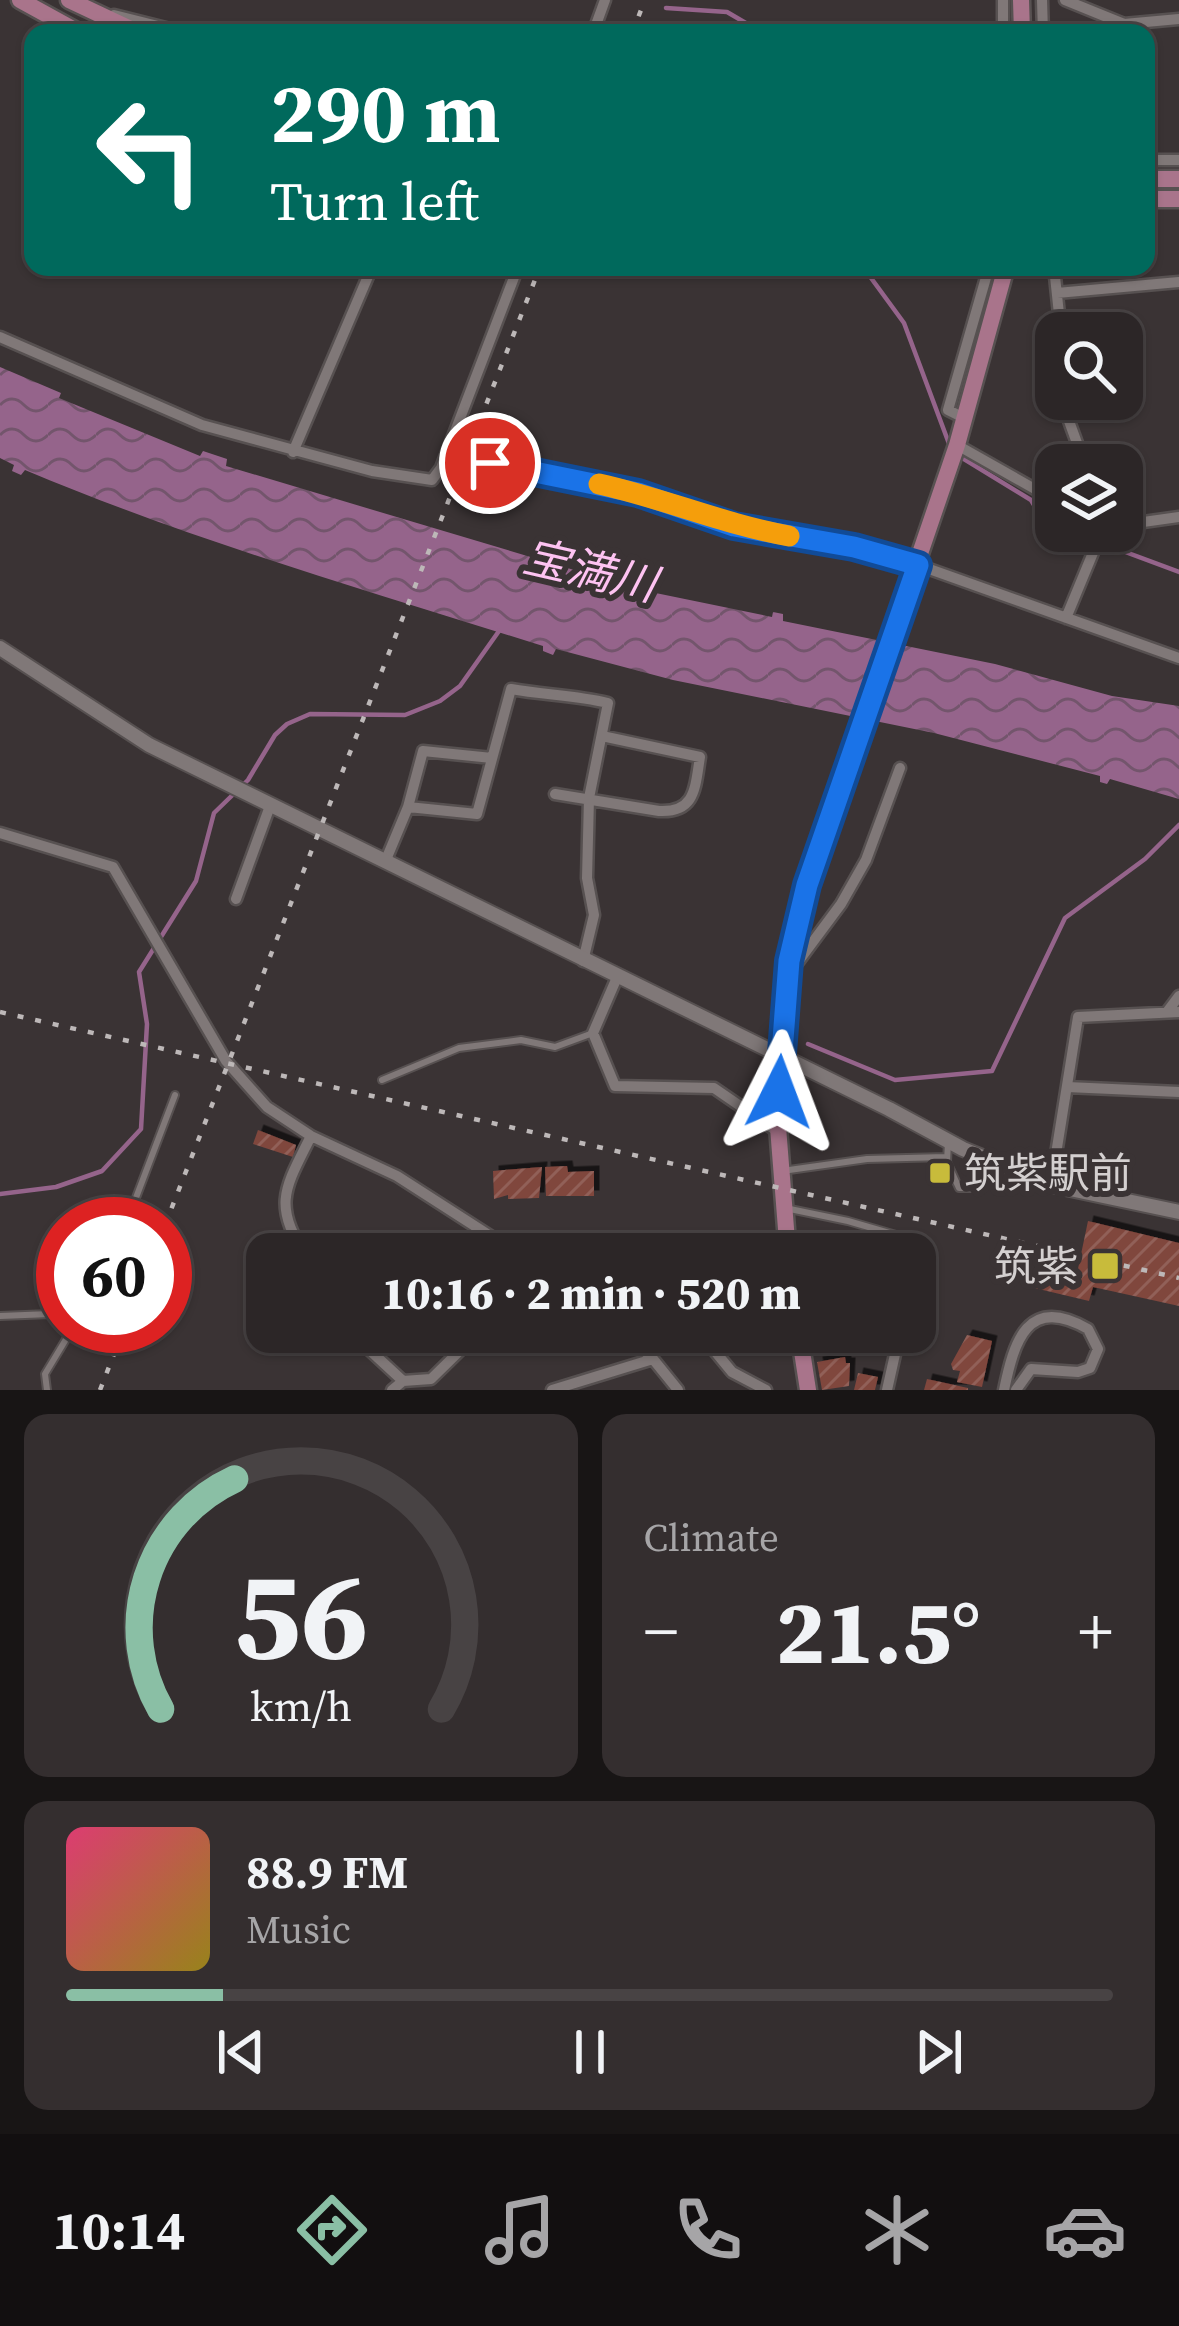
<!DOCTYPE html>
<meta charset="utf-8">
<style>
body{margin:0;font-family:"Source Serif 4","Noto Sans JP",serif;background:#342e2f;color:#f1f3f6;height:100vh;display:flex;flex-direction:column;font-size:45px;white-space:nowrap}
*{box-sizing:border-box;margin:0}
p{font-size:39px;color:#a6a5a7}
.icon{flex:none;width:66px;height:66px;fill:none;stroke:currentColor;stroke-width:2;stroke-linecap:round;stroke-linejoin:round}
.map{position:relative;height:1390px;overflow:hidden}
.drawer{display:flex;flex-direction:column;gap:24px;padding:24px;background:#181515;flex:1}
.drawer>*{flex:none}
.hud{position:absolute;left:24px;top:24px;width:1131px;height:252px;border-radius:24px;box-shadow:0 3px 9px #0004,0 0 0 3px #484344;background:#00695c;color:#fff;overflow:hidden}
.buttons{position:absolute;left:1035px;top:312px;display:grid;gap:24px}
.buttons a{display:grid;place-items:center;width:108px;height:108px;border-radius:24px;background:#2c2627;box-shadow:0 3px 9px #0004,0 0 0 3px #484344;font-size:60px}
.speed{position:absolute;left:36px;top:1197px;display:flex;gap:24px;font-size:60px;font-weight:700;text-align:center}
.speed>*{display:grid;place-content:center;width:156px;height:156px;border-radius:50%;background:#2c2627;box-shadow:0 3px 9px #0004,0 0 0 3px #484344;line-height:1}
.speed .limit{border:18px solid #d22;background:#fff;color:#111}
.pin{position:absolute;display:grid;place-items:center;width:102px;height:102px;color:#fff;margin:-51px;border:6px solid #fff;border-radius:50%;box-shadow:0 3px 12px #0007}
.me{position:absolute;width:132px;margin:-66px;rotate:3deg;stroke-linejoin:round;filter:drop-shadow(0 0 9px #0008)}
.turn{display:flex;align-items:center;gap:42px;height:252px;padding:0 48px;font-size:54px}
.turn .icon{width:156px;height:156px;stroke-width:2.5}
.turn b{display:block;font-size:84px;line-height:102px}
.big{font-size:90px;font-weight:800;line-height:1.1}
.drawer .card{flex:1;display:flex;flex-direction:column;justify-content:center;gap:18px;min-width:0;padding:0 42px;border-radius:24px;background:#342e2f}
.drawer .dial{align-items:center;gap:0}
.dial svg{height:312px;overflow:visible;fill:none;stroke:#484344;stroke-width:7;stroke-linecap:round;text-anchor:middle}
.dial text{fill:#f1f3f6;stroke:none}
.song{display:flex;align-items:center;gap:36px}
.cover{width:144px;height:144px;border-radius:18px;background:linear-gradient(135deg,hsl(340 70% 55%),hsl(50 70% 35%))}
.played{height:12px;border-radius:6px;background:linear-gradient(90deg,#8abfa5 15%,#484344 15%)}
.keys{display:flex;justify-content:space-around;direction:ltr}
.heat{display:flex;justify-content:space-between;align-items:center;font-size:66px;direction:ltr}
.drawer .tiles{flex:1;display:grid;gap:24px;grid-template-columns:1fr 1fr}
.card:last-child{grid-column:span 2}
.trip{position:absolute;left:246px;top:1233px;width:690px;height:120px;border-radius:24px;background:#2c2627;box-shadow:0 3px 9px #0004,0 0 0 3px #484344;font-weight:800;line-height:120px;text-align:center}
.tab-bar{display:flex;height:192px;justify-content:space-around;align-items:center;background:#120f10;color:#a6a5a7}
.tab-bar .icon{width:84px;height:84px}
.tab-bar .active{color:#8abfa5}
.tab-bar b{font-size:54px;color:#f1f3f6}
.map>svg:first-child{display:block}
.water{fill:url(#water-waves)}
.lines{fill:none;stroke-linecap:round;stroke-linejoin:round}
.stream{stroke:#95648b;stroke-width:4.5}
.building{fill:url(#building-hatch);filter:url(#shadow)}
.service-casing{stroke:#575151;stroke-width:10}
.minor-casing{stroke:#575151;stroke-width:15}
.tertiary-casing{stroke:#575151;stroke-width:18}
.primary-casing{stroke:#575151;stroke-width:21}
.service{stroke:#807878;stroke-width:6}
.minor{stroke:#807878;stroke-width:10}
.tertiary{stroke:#807878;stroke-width:14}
.primary{stroke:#a9748b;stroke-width:16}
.rail{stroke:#bdb8b8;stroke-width:4.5;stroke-dasharray:6 12;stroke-linecap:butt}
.route-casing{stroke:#114b97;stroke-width:30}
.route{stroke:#1a73e8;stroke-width:21}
.slow{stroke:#f59e0b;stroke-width:21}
.poi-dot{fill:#c8bb3b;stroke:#3a3334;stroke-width:4.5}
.labels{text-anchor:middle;stroke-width:12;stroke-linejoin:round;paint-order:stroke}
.poi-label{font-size:42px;fill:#d4d0d0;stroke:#3a3334;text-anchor:start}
.water-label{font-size:45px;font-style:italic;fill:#fec3f2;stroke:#3a3334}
</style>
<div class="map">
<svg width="1179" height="1390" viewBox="0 0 1179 1390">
<defs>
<pattern id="water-waves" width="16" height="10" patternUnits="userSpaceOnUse" patternTransform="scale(3)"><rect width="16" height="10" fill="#95648b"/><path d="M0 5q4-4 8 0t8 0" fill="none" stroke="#73556c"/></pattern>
<pattern id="building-hatch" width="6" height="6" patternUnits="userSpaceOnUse" patternTransform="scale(3)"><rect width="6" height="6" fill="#80463d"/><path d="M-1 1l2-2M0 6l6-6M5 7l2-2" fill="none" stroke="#916058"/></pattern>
<filter id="shadow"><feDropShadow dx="5.5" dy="-5.5" stdDeviation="0" flood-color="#0009"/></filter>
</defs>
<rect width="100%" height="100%" fill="#3a3334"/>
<!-- water -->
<path class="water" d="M0,367L61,393L59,398L200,456L203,451L227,459L226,466L641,590L772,617L773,612L783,614V621L995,664L1112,696L1179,706V799L1110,779L1107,784L1100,782V776L934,733L673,680L556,649L553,655L543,651V646C368,591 194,541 25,470L21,475L12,471L14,465L0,458Z"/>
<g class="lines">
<!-- stream -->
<path class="stream" d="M666,8L727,12L763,33
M863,267L904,323L951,449
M959,456L1031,500L1049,530L1056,531
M1057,531L1077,534L1179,572
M808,1044L895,1080L992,1071L1065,918L1145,859L1179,825
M0,1194L56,1187L102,1171L141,1129L147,1024L139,972L196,881L214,813L248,780L275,735L287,724L310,714L405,715L440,701L460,686L499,631"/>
</g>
<!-- building -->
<path class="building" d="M258,1130L296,1145L293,1157L253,1144Z
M567,1166L568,1172L594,1171V1196H546L545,1167Z
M542,1167L539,1198L508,1199V1195L494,1199L493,1171Z
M1088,1221L1179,1243V1306L1093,1287L1089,1301L1026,1286L1029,1272L1075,1283Z
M768,1244V1254H736V1245Z
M833,1332L863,1337L860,1354L830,1348Z
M967,1335L992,1341L982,1387L957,1382L960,1371L953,1370L951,1364Z
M866,1336L888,1341L887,1350L864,1345Z
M845,1357L846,1363H850L849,1386L822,1390L817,1362Z
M858,1373L878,1377L875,1390H854Z
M927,1379L968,1388V1390H924Z"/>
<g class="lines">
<defs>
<path id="service" d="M382,1080L459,1048L521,1040L555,1047L593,1033
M948,1142L947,1162L959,1188H976L989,1164
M782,1171L867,1159L946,1157
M785,1208L848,1221L927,1244
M126,1224L175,1095
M0,1316L50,1314L63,1321
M47,1390L45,1374L74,1326"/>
<path id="minor" d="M1003,0V33
M1042,0L1043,33
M1065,0L1124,24L1179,19
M114,15L186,33
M593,33L605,0
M1146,160H1179
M1054,267L1061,333
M1057,293L1179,282
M0,337L202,425L372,471L432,480L441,468L518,267
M1067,399L1069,421L1085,465
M964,418L948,410L989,267
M957,445L1056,501
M293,452L372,267
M441,468L481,485L490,463L509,465L638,493L734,526L853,547L918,565L1179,658
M1122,525L1179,517
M1066,618L1102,531
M555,794L659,811C696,813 695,787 700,757L602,736
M408,807L477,814L511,689C544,695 575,695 608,703L589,798L587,878L594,915L583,961
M0,833L113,867L226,1061L267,1107L311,1136L397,1176L495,1239L526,1254
M385,862L408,807L423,751L492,758
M236,899L270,806
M789,974L841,904L866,860L900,768
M615,982L593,1033L615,1086L714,1088L778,1132
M1167,1012L1179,996
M1067,1087L1179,1092
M1051,1185L1078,1017L1179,1012
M305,1254C271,1204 287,1185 311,1136
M350,1332L403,1381
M624,1332L653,1359L678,1390
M699,1332L732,1372L766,1390
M392,1390L403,1381L431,1379L479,1332
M552,1390L653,1359
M887,1390L900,1332
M1004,1390C1014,1342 1027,1294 1088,1329L1098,1349L1090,1368L1078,1372L1031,1369L1016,1390"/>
<path id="tertiary" d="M0,648L149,745L889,1109L963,1149L1051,1185L1179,1212"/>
<path id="primary" d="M20,0L80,33
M69,0L139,33
M1021,0L1022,33
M1146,179H1179
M1146,199H1179
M788,1254L778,1127L789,961L807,885L957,445L1006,267
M799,1332L808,1390"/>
</defs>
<!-- service casing -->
<use href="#service" class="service-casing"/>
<!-- minor casing -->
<use href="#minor" class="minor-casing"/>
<!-- tertiary casing -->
<use href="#tertiary" class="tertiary-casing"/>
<!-- primary casing -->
<use href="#primary" class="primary-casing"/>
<!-- service -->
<use href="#service" class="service"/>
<!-- minor -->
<use href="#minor" class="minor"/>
<!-- tertiary -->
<use href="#tertiary" class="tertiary"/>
<!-- primary -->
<use href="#primary" class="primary"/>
<!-- rail -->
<path class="rail" d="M632,33L645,0
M0,1012L1179,1278
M165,1225L540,267
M100,1390L125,1326"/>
</g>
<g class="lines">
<defs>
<path id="route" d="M490,463L638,493L734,526L854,547L918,565L807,885L789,961L779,1092"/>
</defs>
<!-- route casing -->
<use href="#route" class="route-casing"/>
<!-- route -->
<use href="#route" class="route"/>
<!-- slow -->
<path class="slow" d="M599,484C663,498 723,524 789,536"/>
</g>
<!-- markers -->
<g class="poi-dot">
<rect x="928" y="1161" width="24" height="24" rx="6"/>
<rect x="1090" y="1251" width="30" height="30" rx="6"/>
</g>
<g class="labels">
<!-- poi labels -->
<g class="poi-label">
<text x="964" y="1188">筑紫駅前</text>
<text x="1078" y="1281" text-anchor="end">筑紫</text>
</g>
<!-- water labels -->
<g class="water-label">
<text transform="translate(590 570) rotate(13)" y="16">宝満川</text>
</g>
</g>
</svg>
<div class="buttons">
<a><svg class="icon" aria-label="search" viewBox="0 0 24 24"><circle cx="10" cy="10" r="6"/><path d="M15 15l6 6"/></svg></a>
<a><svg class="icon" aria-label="layers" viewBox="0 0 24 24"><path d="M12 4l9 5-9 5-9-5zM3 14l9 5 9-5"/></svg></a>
</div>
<div class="speed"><div class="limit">60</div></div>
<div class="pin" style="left:490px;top:463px;background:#d93025"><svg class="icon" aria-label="arrive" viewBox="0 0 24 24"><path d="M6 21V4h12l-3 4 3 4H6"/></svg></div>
<svg class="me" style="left:779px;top:1092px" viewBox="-20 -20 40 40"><path d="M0-17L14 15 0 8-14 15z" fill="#1a73e8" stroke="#fff" stroke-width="4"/></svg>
<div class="trip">10:16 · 2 min · 520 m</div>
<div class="hud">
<div class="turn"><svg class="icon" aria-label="left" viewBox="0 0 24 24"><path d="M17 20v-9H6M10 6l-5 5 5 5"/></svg><div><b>290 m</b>Turn left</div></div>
</div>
</div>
<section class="drawer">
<div class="tiles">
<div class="card dial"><svg viewBox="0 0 100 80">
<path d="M14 69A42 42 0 1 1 86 69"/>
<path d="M14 69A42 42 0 0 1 33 10" stroke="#8abfa5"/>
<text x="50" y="56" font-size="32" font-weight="700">56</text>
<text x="50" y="72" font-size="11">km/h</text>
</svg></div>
<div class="card"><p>Climate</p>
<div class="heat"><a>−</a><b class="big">21.5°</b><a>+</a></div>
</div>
<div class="card">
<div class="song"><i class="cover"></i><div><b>88.9 FM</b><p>Music</p></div></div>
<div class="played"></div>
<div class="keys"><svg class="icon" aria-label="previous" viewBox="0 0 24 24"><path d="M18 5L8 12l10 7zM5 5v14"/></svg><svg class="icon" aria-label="pause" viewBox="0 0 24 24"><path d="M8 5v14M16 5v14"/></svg><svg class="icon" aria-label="next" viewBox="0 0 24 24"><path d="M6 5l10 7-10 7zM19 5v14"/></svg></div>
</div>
</div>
</section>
<nav class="tab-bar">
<b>10:14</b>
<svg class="icon active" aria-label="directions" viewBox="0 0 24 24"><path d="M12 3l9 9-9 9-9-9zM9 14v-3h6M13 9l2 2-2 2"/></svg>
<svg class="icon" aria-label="music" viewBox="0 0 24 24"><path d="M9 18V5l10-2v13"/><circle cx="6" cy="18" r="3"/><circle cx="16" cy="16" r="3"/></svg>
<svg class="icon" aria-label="phone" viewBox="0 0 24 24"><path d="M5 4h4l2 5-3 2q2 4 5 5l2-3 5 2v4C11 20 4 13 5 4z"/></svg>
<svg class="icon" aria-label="climate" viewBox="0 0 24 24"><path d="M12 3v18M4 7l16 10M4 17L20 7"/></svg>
<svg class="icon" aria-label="car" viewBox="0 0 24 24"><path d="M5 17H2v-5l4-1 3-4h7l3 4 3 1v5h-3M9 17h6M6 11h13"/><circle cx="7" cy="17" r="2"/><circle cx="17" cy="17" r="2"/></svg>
</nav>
